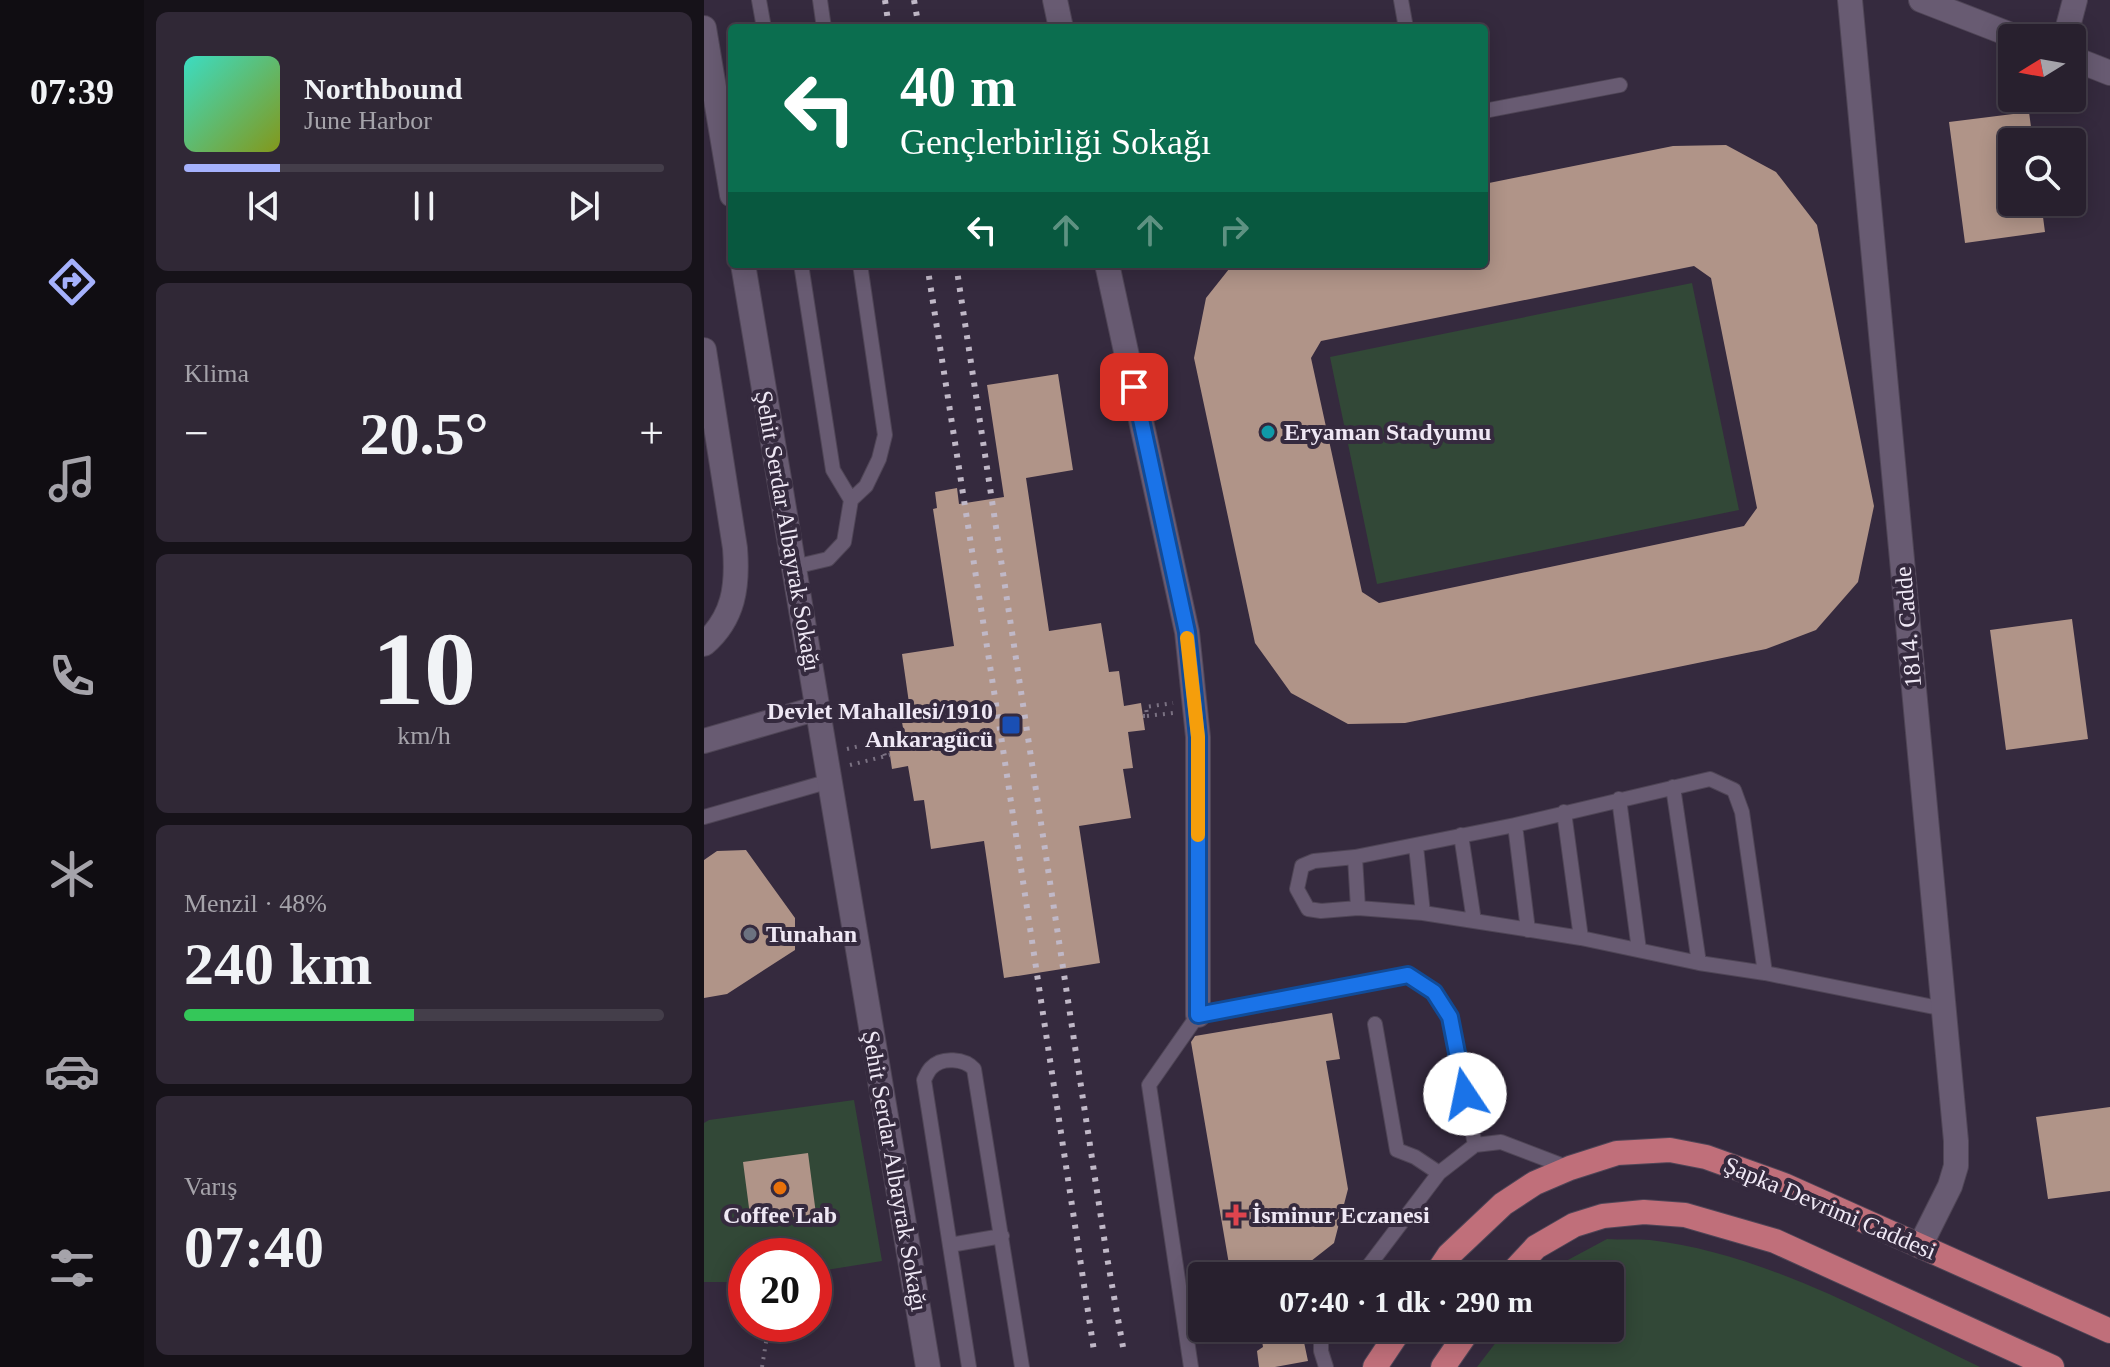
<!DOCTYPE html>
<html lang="tr">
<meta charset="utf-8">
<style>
body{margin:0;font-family:"Times New Roman",serif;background:#302836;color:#f1f3f6;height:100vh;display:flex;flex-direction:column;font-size:30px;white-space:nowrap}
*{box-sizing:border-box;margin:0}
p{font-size:26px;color:#a5a3aa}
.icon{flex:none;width:44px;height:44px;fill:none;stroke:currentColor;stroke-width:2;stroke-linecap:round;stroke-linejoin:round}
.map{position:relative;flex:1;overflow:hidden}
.sheet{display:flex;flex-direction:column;gap:12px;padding:12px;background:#161219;width:560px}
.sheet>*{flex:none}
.guide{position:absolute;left:24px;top:24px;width:760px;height:244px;border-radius:8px;box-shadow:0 4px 20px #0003,0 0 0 2px #443e4a;background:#0b6e4f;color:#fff;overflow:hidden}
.needle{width:52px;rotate:259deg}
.controls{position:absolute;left:1294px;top:24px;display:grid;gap:16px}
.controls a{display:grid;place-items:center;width:88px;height:88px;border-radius:8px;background:#28202e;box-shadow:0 4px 20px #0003,0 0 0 2px #443e4a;font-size:40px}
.speed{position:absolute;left:24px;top:1238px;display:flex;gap:16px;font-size:40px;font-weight:700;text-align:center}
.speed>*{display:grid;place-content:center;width:104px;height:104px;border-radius:50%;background:#28202e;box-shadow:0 4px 20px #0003,0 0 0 2px #443e4a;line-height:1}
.speed .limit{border:12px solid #d22;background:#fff;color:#111}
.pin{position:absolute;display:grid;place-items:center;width:68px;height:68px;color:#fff;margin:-34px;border-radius:16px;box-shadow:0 4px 12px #0006}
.me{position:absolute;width:88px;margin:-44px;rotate:349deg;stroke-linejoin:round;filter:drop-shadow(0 0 6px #0008)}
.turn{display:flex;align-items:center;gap:28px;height:168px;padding:0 40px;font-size:36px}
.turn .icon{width:104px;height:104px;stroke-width:2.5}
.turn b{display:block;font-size:56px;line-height:68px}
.lanes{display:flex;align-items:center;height:76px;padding:0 40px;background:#0003;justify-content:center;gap:40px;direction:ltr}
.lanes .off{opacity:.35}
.big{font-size:60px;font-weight:600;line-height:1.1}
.sheet .widget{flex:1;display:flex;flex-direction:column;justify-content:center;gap:12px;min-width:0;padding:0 28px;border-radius:12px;background:#302836}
.sheet .dial{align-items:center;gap:0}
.dial b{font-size:104px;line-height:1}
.song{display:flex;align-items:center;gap:24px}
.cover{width:96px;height:96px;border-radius:12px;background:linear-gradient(135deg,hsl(170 70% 55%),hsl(70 70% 35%))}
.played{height:8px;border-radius:4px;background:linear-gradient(90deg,#a5b1fc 20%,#443e4a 20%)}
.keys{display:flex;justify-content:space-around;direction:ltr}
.heat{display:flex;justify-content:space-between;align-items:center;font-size:44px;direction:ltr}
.charge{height:12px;border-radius:6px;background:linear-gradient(90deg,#34c759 48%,#443e4a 0)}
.trip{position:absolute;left:484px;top:1262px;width:436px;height:80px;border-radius:8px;background:#28202e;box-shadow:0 4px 20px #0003,0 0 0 2px #443e4a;font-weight:600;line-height:80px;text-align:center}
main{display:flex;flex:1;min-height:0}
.tab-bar{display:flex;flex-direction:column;width:144px;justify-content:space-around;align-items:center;background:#100d12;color:#a5a3aa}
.tab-bar .icon{width:56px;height:56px}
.tab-bar .selected{color:#a5b1fc}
.tab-bar b{font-size:36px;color:#f1f3f6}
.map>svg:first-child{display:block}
.green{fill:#324837}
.building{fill:#b09488;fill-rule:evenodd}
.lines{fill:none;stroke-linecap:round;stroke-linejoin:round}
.lane-casing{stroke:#4f4556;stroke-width:16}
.street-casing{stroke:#4f4556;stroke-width:26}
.primary-casing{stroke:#4f4556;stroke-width:26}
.path{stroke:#7a7182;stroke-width:4;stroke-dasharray:2 6;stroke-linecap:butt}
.lane{stroke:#685b72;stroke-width:14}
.street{stroke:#685b72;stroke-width:24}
.primary{stroke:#c06f7a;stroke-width:24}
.rail{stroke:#c0b8c7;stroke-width:6;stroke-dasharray:4 8;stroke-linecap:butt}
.route-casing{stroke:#114b97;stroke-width:20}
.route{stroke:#1a73e8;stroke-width:14}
.slow{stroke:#f59e0b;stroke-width:14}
.culture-dot{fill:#0f9aa8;stroke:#352a3e;stroke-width:3}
.transit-dot{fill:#1a4fb4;stroke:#352a3e;stroke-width:3}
.worship-dot{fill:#6b7280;stroke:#352a3e;stroke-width:3}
.food-dot{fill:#e8710a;stroke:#352a3e;stroke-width:3}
.health-dot{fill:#e0444e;stroke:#352a3e;stroke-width:3}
.labels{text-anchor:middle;stroke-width:8;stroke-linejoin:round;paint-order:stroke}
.poi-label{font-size:24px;font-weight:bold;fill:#efe8f5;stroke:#352a3e;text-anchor:start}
.street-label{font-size:24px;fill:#efe8f5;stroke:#352a3e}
</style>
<main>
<nav class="tab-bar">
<b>07:39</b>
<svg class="icon selected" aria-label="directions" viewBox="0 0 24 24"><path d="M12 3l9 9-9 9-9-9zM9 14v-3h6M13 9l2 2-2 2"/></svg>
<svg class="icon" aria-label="music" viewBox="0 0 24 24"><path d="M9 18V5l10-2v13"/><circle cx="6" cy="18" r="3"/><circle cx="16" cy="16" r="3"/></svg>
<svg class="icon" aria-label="phone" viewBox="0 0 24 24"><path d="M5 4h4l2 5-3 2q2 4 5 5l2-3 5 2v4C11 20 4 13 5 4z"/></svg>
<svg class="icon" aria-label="climate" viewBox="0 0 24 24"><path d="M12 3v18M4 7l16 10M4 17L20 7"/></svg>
<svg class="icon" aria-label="car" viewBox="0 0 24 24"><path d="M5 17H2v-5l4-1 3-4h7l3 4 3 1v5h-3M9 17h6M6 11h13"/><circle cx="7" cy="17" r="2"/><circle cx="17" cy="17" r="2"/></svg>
<svg class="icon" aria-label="filters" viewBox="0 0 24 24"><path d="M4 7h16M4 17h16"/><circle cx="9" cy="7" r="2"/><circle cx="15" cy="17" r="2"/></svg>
</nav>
<section class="sheet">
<div class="widget">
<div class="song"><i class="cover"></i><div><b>Northbound</b><p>June Harbor</p></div></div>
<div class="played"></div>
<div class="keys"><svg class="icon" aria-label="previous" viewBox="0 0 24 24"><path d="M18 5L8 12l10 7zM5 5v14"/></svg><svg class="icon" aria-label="pause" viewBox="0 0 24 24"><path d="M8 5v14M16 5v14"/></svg><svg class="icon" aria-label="next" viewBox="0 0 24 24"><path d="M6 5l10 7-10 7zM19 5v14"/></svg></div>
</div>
<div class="widget"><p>Klima</p>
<div class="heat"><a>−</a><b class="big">20.5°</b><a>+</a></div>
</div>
<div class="widget dial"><b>10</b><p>km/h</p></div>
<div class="widget"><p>Menzil · 48%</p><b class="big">240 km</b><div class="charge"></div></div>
<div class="widget"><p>Varış</p><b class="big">07:40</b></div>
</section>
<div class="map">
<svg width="1406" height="1367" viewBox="0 0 1406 1367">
<rect width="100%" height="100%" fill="#352a3e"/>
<!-- green -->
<path class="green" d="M988,283L1035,510L673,584L626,357Z
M150,1100L178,1261L110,1272V1256H42V1282H0V1123L5,1120Z
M903,1239C917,1240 932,1239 946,1240C1063,1254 1171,1317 1276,1367H773L803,1328H906V1276H842L849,1268Z"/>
<!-- building -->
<path class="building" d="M1325,112L1329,142H1308V202H1337L1341,232L1261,243L1245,122Z
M1022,145L1072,172L1113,225L1170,506L1154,582L1112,630L1062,649L701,723L644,724L587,693L551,643L490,358L502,298L529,264H780V184L969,146ZM990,266L1007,278L1053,508L1040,526L675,603L658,592L607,358L617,341Z
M354,374L369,470L322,478L345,631L397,623L405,672L415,671L420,706L437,703L441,730L424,732L429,768L419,769L427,818L375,826L396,963L300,978L280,841L227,849L220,800L210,801L204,766L188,769L184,742L201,740L195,704L205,703L198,654L250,646L229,509L233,508L231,492L253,488L255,504L300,497L283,385Z
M1368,619L1384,739L1302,750L1286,630Z
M42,850L91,918V950L23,994L0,998V860L13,851Z
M628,1013L636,1059L622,1061L644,1189L630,1243L588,1276H527L487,1042L491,1036Z
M1406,1107V1191L1344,1199L1332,1117Z
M104,1153L112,1214L47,1223L39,1162Z
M556,1328H597L604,1361L571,1367H555L553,1351L559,1347Z"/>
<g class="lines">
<defs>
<path id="lane" d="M55,0L60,28
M116,0L120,28
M697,0L702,28
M780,111L916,85
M97,264L129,470L147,500
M90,567L124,559L140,542L147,500L162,486L175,459L181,435L156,264
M969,787L995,963
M915,799L935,950
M860,812L877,938
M0,817L126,781
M811,825L824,930
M757,835L770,921
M712,846L719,913
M651,857L654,908
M1061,973L1038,812L1030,790L1006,779L811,825L651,857L610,861L598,866L593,889L604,909L617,911L654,908L719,913L770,921L877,938L995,963L1061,973L1240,1009
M671,1024L693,1150L711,1157L735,1173
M246,1245L298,1236
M657,1276L735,1173L771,1145L797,1142L865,1168
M618,1328L617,1330V1351L622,1367
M265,1367L220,1080C222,1076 224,1071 227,1068C238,1056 261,1059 270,1069L318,1367
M487,1367L445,1085L494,1015L704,975L730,992L746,1017L771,1145"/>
<path id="street" d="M351,0L357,28
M1146,0L1252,1141V1166L1246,1186L1216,1246
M1217,0L1315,38
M0,28L28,195
M1361,38L1371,0
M1368,58L1406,73
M39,264L224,1367
M403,264L483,632L494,737V1015
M0,350L31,548C34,586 30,618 0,644
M0,741L114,708"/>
<path id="primary" d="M731,1276L745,1255L799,1204L831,1183L866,1168L913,1153L966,1150L1002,1157L1080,1185L1406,1331
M805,1276L832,1247L870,1225L899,1216L940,1212L981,1215L1071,1241L1348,1367
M671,1367L697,1328
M739,1367L766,1328"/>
</defs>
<!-- lane casing -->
<use href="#lane" class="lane-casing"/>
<!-- street casing -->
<use href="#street" class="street-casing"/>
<!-- primary casing -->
<use href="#primary" class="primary-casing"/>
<!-- path -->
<path class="path" d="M439,716H443L442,707L469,703
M443,716L469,713
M143,749L177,741L181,756
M146,765L186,755
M58,1367L65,1324"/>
<!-- lane -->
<use href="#lane" class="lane"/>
<!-- street -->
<use href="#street" class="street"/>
<!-- primary -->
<use href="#primary" class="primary"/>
<!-- rail -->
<path class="rail" d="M181,0L185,28
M210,0L215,28
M223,264L297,736L390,1351
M252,264L403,1257L419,1347"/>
</g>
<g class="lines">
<defs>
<path id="route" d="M430,387L483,632L494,737V1015L704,975L730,992L746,1017L761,1094"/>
</defs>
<!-- route casing -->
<use href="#route" class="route-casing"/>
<!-- route -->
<use href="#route" class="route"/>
<!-- slow -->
<path class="slow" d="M483,638L494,737V835"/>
</g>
<!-- markers -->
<circle class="culture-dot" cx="564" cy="432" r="8"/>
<rect class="transit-dot" x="297" y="715" width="20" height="20" rx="4"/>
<circle class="worship-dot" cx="46" cy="934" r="8"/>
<circle class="food-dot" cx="76" cy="1188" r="8"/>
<path class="health-dot" d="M528 1203h8v8h8v8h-8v8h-8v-8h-8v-8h8z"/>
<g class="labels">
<!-- poi labels -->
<g class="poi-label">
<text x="580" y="440">Eryaman Stadyumu</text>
<text x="289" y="719" text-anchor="end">Devlet Mahallesi/1910<tspan x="289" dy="28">Ankaragücü</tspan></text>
<text x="62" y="942">Tunahan</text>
<text x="76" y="1223" text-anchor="middle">Coffee Lab</text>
<text x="548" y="1223">İsminur Eczanesi</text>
</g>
<!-- street labels -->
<g class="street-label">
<text transform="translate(84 531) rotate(80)" y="8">Şehit Serdar Albayrak Sokağı</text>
<text transform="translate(1204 627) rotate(-95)" y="8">1814. Cadde</text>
<text transform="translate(191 1171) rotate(80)" y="8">Şehit Serdar Albayrak Sokağı</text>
<text transform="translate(1126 1208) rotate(23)" y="8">Şapka Devrimi Caddesi</text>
</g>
</g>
</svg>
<div class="controls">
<a><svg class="needle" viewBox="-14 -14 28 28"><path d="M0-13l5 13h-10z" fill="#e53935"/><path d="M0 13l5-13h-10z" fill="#a5a3aa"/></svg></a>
<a><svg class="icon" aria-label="search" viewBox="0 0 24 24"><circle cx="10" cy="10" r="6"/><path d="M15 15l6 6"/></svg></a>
</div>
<div class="speed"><div class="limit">20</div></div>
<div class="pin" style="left:430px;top:387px;background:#d93025"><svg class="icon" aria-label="arrive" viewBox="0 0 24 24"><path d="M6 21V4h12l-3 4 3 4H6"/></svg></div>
<svg class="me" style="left:761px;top:1094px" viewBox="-20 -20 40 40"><circle r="19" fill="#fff"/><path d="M0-13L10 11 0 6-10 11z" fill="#1a73e8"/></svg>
<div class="trip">07:40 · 1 dk · 290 m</div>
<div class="guide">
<div class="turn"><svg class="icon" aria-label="left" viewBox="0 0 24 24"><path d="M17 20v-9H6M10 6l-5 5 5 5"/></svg><div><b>40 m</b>Gençlerbirliği Sokağı</div></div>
<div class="lanes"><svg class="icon" aria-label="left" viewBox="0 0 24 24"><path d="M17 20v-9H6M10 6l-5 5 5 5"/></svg><svg class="icon off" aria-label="ahead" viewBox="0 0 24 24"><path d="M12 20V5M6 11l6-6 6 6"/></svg><svg class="icon off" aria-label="ahead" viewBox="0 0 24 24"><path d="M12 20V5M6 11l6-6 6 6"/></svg><svg class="icon off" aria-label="right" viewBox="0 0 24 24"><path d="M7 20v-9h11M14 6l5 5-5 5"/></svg></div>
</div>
</div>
</main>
